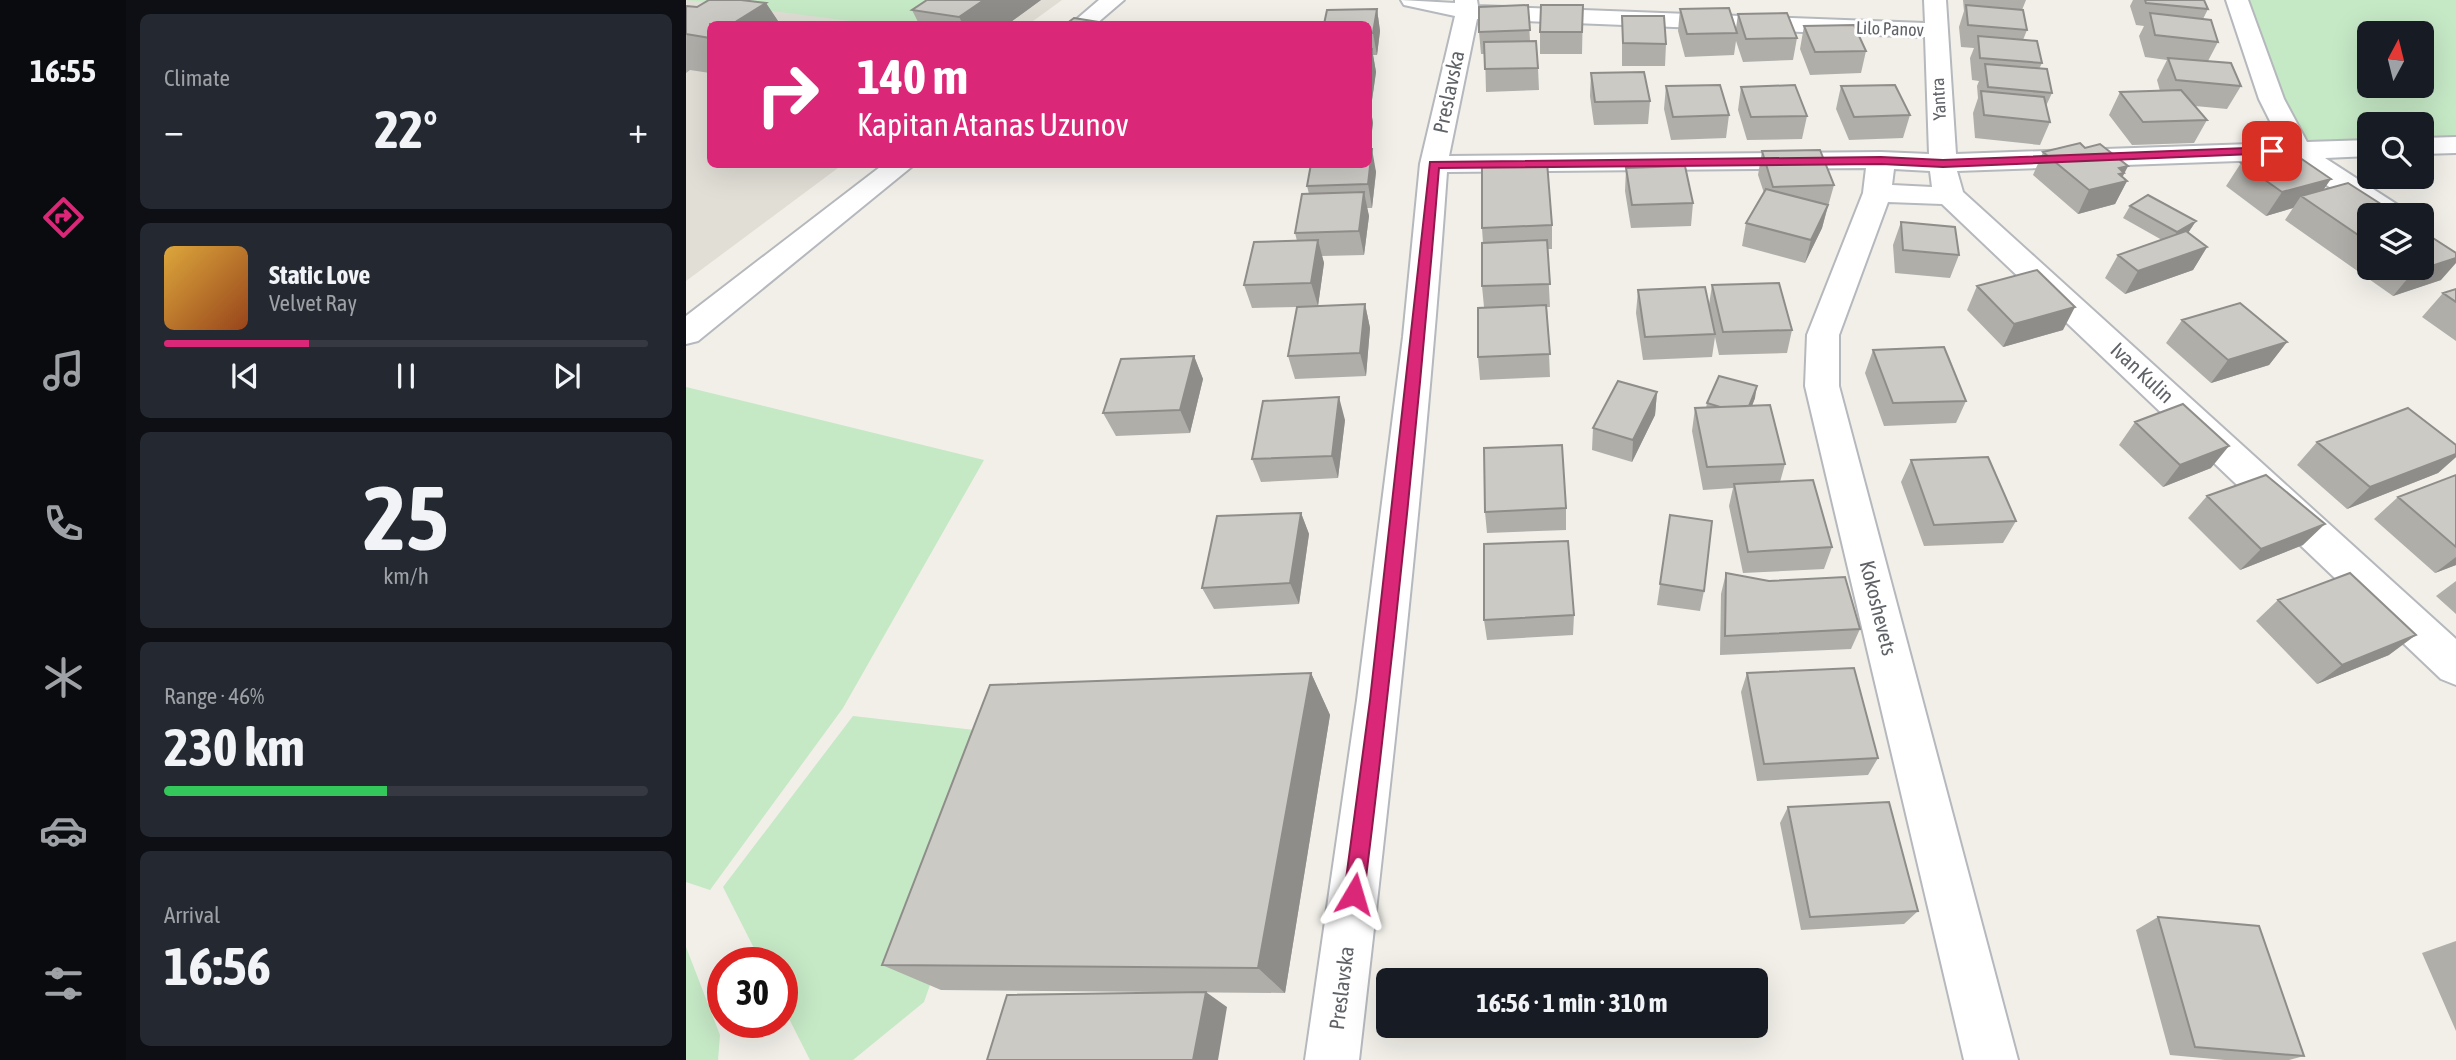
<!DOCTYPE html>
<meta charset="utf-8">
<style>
body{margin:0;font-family:"Asap Condensed",sans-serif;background:#242831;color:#f1f3f6;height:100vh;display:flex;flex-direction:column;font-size:26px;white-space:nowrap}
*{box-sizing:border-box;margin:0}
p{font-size:23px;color:#9ea1a6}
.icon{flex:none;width:38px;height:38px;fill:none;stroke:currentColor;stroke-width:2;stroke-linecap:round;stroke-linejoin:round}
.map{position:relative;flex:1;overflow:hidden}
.side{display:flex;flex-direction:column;gap:14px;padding:14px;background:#0d0f14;width:560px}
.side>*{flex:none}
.hud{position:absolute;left:21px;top:21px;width:665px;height:147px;border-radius:10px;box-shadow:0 7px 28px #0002;background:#db2777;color:#fff;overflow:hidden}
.needle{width:46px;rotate:7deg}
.controls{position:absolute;left:1671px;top:21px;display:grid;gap:14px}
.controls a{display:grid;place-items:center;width:77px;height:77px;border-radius:10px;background:#171b24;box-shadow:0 7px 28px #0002;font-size:35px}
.speed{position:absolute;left:21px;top:947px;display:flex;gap:14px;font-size:35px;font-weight:700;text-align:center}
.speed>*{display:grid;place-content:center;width:91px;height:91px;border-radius:50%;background:#171b24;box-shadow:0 7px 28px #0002;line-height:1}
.speed .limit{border:10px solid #d22;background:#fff;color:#111}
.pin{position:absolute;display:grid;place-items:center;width:60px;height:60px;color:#fff;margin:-30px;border-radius:14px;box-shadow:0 4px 10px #0006}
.me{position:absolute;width:77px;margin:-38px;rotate:7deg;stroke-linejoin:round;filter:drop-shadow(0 0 5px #0008)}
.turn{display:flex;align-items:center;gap:24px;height:147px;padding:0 35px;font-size:32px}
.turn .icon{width:91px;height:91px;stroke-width:2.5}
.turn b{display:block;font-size:49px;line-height:60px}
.big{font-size:52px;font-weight:700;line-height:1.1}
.side .tile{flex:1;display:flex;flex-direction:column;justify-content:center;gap:10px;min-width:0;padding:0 24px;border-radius:10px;background:#242831}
.side .dial{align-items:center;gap:0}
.dial b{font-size:91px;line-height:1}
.song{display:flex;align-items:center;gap:21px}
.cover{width:84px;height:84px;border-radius:10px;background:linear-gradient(135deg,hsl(40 70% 55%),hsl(20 70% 35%))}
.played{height:7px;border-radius:4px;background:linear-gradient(90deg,#db2777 30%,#363941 30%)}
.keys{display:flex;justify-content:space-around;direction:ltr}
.heat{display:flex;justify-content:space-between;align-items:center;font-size:38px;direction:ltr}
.charge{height:10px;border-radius:5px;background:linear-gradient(90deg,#34c759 46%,#363941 0)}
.trip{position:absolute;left:690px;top:968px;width:392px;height:70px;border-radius:10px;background:#171b24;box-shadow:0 7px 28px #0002;font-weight:700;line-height:70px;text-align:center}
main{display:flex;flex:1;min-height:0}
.dock{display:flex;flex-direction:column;width:126px;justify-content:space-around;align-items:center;background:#090b0e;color:#9ea1a6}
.dock .icon{width:49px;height:49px}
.dock .active{color:#db2777}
.dock b{font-size:32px;color:#f1f3f6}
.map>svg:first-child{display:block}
.education{fill:#e1ded6}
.green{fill:#c5e8c5;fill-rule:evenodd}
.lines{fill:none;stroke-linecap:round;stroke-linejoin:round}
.street-casing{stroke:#b5b8bc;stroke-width:4}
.street{fill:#fff;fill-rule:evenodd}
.wall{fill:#afaea9}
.shaded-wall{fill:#8f8d8a}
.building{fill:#cccac5;stroke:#8f8d8a;stroke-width:2}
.route{fill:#db2777;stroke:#8e194d;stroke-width:2}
.labels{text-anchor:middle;stroke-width:6;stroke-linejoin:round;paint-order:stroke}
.far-street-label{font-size:18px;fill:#5f6368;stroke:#fff}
.street-label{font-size:21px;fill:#5f6368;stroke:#fff}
</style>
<main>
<nav class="dock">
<b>16:55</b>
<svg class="icon active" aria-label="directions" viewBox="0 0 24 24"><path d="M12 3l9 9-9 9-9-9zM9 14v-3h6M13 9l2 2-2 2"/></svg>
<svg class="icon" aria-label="music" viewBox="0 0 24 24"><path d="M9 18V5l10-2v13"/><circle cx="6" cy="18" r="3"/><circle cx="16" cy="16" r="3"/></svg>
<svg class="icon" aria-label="phone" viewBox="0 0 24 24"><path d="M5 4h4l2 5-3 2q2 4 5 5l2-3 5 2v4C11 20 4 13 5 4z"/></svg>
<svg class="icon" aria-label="climate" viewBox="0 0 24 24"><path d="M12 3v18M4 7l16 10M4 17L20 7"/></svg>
<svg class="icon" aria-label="car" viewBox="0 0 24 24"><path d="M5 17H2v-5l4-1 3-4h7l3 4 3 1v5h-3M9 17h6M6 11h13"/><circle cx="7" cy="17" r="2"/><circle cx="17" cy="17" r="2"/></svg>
<svg class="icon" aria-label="filters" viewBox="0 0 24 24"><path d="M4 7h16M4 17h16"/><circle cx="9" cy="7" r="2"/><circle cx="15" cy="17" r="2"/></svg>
</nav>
<section class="side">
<div class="tile"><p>Climate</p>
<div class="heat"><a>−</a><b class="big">22°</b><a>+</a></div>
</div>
<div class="tile">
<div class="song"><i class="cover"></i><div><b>Static Love</b><p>Velvet Ray</p></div></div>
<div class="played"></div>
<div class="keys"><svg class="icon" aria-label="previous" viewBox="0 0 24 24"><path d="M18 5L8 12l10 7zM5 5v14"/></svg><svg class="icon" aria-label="pause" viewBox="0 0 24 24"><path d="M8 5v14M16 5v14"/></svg><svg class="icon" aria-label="next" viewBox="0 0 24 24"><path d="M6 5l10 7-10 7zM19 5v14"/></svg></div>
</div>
<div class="tile dial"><b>25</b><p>km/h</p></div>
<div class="tile"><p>Range · 46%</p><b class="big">230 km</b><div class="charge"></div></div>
<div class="tile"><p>Arrival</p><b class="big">16:56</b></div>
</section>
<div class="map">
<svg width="1770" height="1060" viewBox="0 0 1770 1060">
<rect width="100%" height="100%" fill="#f1efe8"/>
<!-- education -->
<path class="education" d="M0,0H376L343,24H24V164L156,165L0,281Z"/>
<!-- green -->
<path class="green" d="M0,0H264L232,24H188Z
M1551,0H1770V145L1736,146V124H1684L1683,148L1613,150ZM1684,33H1736V86H1684Z
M0,387L298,460L157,708L24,890L0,882Z
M167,716L332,735L238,1002L167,1060H124L96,1005V962H75L37,887Z
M0,947L34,1035L32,1060H0Z"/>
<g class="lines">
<defs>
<path id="street" d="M413,0H438L410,24H385Z
M715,0L769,3V0H791L792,6L1239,23L1238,0H1260L1270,154L1595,143L1573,99L1540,0H1562L1598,99L1621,142L1684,140V156L1639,158L1718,209L1722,215H1688L1634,181L1607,159L1271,171L1277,192L1770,639V685L1755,679L1256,204L1202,202L1153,335V386L1332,1060H1278L1119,386L1121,335L1177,193L1180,168L761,172C740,469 707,764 673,1060H619L671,700L717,337L734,164L769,16L718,5ZM791,19L1239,37L1243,154L1195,152L763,156ZM1208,169L1244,171L1246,187L1206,185Z
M1770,137V153L1736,154V138Z
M198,164H229L12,341L0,344V316Z"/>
</defs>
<!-- street casing -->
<use href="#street" class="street-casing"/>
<!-- street -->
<use href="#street" class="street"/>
</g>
<!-- wall -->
<path class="wall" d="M241,0H355L322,24H233L226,10Z
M1277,0H1340L1336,10L1341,30L1337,40L1356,63L1353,69L1366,93L1360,106L1364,122L1354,145L1289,138L1287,113L1292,98L1291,86L1293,81L1286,80L1284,58L1288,48L1275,47L1273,27L1278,11Z
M1447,0H1518L1522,9L1517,19L1532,42L1522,61L1555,86L1541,109L1509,106L1521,120L1508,143L1446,145L1423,115L1434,92L1474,91L1471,80L1481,60L1459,57L1453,36L1458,26L1450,25L1444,6Z
M80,3L94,24H24V73L4,70L0,73V6L11,7Z
M842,5L844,41L852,68L853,90L800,92L799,54H795L793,32Z
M897,5L896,54H854V32Z
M691,9L694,31L691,55H687L690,72L686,100H682V24Z
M994,9L1050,28L1052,14L1111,38L1107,60L1057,62L1050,41L1048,55L999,57L992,31Z
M936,16L980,44L979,66H936Z
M1118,26L1180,51L1175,73L1124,75L1114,49Z
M905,73L964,101L962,124L908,125L904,96Z
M980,86L1043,115L1040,138L985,140L978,109Z
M1155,86L1224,115L1217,138L1163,140L1150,109Z
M1055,87L1121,116L1116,139L1061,140L1052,110Z
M683,100L687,123L683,149L690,172L686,208H681L683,216L678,255L636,256L638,263L632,306L679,304L684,328L680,376L609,379L602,356L611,307L566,308L558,285L611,241L609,233L623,194L621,186L682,164Z
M1399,148L1442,166L1436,177L1441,181L1429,204L1392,214L1347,175L1357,152Z
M1076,151L1148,185L1136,228L1119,263L1056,246L1060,223L1078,193L1072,175Z
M1555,163L1638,190L1684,215V268H1736L1755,280L1707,296L1599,220L1607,208L1580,216L1540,186Z
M940,168L1007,203L1005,226L945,228L939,191Z
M1444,206L1510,221L1502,233L1521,247L1507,270L1439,294L1419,278L1432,255L1476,240L1437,218Z
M1215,222L1273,255L1264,278L1209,273L1207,245Z
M866,225V249H861L864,307H861L864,377L794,380L792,357L798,307L796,286L797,243L796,228Z
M1026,285L1106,330L1101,353L1033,355L1029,337L1026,357L957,360L950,313L952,290L1023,305Z
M1291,286L1377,330L1317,347L1281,310Z
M1770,289V341L1736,317L1757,293Z
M1496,320L1601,342L1583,365L1525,383L1480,343Z
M1187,350L1280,401L1270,423L1198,426L1179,373Z
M508,356L517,379L504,433L430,436L417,413Z
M971,392L969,415L946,462L906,450L907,428Z
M1069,398L1066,406L1099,464L1094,482L1146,547L1138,569L1057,573L1043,506L1047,488L1017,490L1006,431L1009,408H1020L1021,403Z
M659,420L652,478L575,482L566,459Z
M1449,422L1525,468L1477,487L1433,445Z
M1631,442L1770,445V457L1752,473L1661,509L1611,465Z
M1225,460L1330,521L1317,543L1238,546L1215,482Z
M1770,475V565L1749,573L1688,519L1712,497Z
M1521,496L1617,545L1554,570L1502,518Z
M880,508V530L801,533L799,512Z
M615,513L623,534L613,604L528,609L516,588Z
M984,515L1018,591L1014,611L971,605Z
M1040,573L1174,629L1165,649L1034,655L1035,594Z
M1770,581V614L1750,596Z
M1592,600L1703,655L1631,684L1570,621Z
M888,615L887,635L801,640L798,620Z
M625,673L644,715L599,993L255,990L196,965Z
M1061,673L1192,758L1182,775L1071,781L1055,692Z
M1102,807L1232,911L1218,924L1115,930L1094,823Z
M1472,917L1618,1056L1603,1060H1539L1484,1055L1450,930Z
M1770,941V1031L1736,953Z"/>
<!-- shaded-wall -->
<path class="shaded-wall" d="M298,0H355L322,24H277L273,17Z
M80,3L94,24H46Z
M691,9L694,31L691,55L687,33Z
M686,49L690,72L686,100L683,77Z
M683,100L687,123L683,155L682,103Z
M686,149L690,172L686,208L682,184Z
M1442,166L1434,182L1441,181L1429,204L1392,214L1403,190L1433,168Z
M1645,179L1629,202L1615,196L1607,208L1580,216L1596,192Z
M678,192L683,216L678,255L673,231Z
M1142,205L1136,228L1119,263L1125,240Z
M1510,221L1502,233L1484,244L1491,232Z
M632,240L638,263L632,306L625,283Z
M1521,247L1507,270L1439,294L1452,271Z
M1770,258V263L1755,280L1707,296L1727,272Z
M679,304L684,328L680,376L674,353Z
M1389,307L1377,330L1317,347L1328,324Z
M1601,342L1583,365L1525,383L1542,360Z
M508,356L517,379L504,433L494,410Z
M1071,386L1069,398L1058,426L1060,414Z
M971,392L969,415L946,462L947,440Z
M653,397L659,420L652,478L646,456Z
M1543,446L1525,468L1477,487L1494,465Z
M1770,454V457L1752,473L1661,509L1684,487Z
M615,513L623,534L613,604L604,583Z
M1639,524L1617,545L1554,570L1575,549Z
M1770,557V565L1749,573Z
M1730,635L1703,655L1631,684L1656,665Z
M625,673L644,715L599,993L572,968Z
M520,992L541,1007L532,1060H507Z"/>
<!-- building -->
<path class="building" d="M23,0H55L80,3L46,24H24V38L0,34V6L11,7Z
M241,0H298L273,17L226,10Z
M1459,0H1518L1522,9L1460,3Z
M842,5L844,30L793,32V7Z
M855,5H897L896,32H854Z
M1280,5L1337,10L1341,30L1282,25Z
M1043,8L1051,33L1001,34L994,9Z
M691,9L687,33H682V24H638L641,10Z
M1101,13L1111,38L1060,39L1052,14Z
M1464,13L1525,20L1532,42L1469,35Z
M936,16H978L980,44L937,43Z
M388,18L425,24H380Z
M1168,25L1180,51L1129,52L1118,26Z
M1292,36L1351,41L1356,63L1294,58Z
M850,41L852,68L799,69L798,42Z
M682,49H686L683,77H682Z
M1482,58L1545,63L1555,86L1490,80Z
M1299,64L1361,69L1366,93L1302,87Z
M958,72L964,101L909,102L905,73Z
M1034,85L1043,115L987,117L980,86Z
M1109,85L1121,116L1065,117L1055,87Z
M1209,85L1224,115L1168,117L1155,86Z
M1495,90L1521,120L1457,122L1434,92Z
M1295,91L1358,97L1364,122L1298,115Z
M1394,143L1399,148L1414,144L1442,166L1433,168L1438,173L1433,174L1441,181L1403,190L1357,152Z
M682,149H686L682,184L621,186L625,164H682Z
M1134,150L1148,185L1087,187L1076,151Z
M1604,151L1645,179L1596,192L1555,163Z
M861,162L866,225L796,228V165Z
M999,166L1007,203L946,205L940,168Z
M1662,183L1712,215H1684V243L1615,196Z
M1080,189L1142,205L1125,240L1060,223Z
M678,192L673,231L609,233L616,194Z
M1462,195L1510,221L1491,232L1444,206Z
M1215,222L1269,227L1273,255L1217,250Z
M1500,231L1521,247L1452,271L1432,255Z
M1736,231L1770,253V258L1727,272L1720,268H1736Z
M632,240L625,283L558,285L568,242Z
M861,240L864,284L796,286V243Z
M1351,270L1389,307L1328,324L1291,286Z
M1093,283L1106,330L1037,332L1026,285Z
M1019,287L1029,334L959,337L952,290Z
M1770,289V302L1757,293Z
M1554,303L1601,342L1542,360L1496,320Z
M679,304L674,353L602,356L611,307Z
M860,305L864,354L792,357V308Z
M1258,347L1280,401L1207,403L1187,350Z
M508,356L494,410L417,413L435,359Z
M1033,376L1071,386L1063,406L1034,407L1021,403Z
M932,381L971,392L947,440L907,428Z
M653,397L646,456L566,459L577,401Z
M1497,404L1543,446L1494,465L1449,422Z
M1084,405L1099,464L1021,467L1009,408Z
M1722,408L1770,445V454L1684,487L1631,442Z
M876,445L880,508L799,512L798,448Z
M1302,457L1330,521L1248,525L1225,460Z
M1580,475L1639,524L1575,549L1521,496Z
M1770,475V547L1712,497Z
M1127,480L1146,547L1062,552L1048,484Z
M615,513L604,583L516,588L531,516Z
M984,515L1026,521L1018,591L974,584Z
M882,541L888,615L798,620V544Z
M1040,573L1083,581L1159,577L1174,629L1039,636Z
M1664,573L1730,635L1656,665L1592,600Z
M1168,668L1192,758L1078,764L1061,673Z
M625,673L572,968L196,965L304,685Z
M1203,802L1232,911L1124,917L1102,807Z
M1472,917L1573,926L1618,1056L1509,1047Z
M520,992L507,1060H301L321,995Z"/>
<!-- route -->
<path class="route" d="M1586,147L1590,148V153L1257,167L1195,164L753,168C733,410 708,652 678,894L675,901L668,904L661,901L658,894L684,700L744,162L1195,157L1257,160Z"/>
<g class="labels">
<!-- far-street labels -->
<g class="far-street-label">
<text transform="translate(1204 29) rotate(2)" y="6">Lilo Panov</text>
<text transform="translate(1253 99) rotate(-93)" y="6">Yantra</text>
</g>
<!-- street labels -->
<g class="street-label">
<text transform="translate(763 92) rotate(-78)" y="7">Preslavska</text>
<text transform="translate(1456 373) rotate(43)" y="7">Ivan Kulin</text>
<text transform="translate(1192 608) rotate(76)" y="7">Kokoshevets</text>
<text transform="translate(656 988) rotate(-83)" y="7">Preslavska</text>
</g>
</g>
</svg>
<div class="controls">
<a><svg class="needle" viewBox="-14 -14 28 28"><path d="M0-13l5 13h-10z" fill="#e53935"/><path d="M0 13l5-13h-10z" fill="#9ea1a6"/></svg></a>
<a><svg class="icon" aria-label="search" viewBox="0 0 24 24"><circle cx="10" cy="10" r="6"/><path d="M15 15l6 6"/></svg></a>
<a><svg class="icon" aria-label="layers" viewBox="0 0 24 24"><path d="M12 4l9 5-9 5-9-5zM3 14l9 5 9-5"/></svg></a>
</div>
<div class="speed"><div class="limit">30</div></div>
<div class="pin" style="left:1586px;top:151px;background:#d93025"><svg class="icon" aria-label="arrive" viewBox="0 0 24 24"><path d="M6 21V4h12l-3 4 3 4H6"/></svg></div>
<svg class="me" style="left:668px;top:894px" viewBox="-20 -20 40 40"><path d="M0-17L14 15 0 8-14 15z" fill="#db2777" stroke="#fff" stroke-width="4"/></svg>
<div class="trip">16:56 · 1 min · 310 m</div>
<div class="hud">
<div class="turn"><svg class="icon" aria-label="right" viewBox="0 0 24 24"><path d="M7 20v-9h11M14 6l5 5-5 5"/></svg><div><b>140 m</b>Kapitan Atanas Uzunov</div></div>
</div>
</div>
</main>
